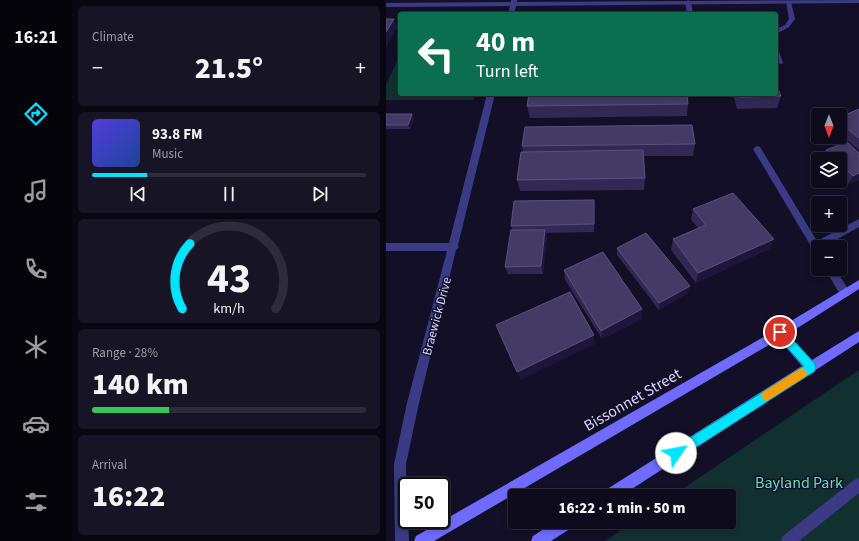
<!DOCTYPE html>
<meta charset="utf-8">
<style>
body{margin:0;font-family:"Source Sans 3",sans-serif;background:#171425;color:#f1f3f6;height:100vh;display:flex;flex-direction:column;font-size:15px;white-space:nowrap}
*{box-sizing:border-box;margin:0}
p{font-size:13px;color:#9b9ba3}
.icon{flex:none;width:22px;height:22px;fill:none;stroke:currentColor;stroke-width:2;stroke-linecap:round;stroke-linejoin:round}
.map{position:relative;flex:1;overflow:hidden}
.details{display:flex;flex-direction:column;gap:6px;padding:6px;background:#08060f;width:314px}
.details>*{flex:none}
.top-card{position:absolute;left:12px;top:12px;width:380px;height:84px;border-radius:4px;box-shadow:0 2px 6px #0003,0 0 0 1px #2e2b3b;background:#0b6e4f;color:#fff;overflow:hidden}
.needle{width:26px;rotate:180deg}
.buttons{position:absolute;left:425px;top:108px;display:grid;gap:8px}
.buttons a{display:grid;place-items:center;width:36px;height:36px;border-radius:4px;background:#0e0b1c;box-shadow:0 2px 6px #0003,0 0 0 1px #2e2b3b;font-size:20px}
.speed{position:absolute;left:12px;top:477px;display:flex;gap:8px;font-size:20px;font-weight:700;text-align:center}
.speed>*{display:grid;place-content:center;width:52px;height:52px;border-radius:50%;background:#0e0b1c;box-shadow:0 2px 6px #0003,0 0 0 1px #2e2b3b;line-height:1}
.speed .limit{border:2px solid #111;border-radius:6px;background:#fff;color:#111}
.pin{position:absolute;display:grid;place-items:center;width:34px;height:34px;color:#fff;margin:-17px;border:2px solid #fff;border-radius:50%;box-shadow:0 1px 4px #0007}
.me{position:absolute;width:44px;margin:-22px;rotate:57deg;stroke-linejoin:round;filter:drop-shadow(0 0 3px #0008)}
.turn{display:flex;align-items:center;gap:14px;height:84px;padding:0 12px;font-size:18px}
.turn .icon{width:52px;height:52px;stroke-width:2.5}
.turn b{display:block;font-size:28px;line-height:34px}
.big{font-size:30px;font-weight:800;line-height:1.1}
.details .tile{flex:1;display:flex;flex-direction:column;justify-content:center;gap:6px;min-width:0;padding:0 14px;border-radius:6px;background:#171425}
.details .dial{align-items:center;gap:0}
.dial svg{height:104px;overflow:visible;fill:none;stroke:#2e2b3b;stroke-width:7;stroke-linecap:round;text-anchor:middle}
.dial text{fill:#f1f3f6;stroke:none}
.song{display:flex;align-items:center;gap:12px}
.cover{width:48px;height:48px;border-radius:6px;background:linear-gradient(135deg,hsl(250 70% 55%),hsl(220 70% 35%))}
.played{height:4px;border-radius:2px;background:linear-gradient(90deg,#00e5ff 20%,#2e2b3b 20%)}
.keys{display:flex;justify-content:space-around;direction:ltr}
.heat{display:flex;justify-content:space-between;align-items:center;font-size:22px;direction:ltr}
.charge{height:6px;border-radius:3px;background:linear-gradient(90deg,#34c759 28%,#2e2b3b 0)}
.trip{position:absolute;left:122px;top:489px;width:228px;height:40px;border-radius:4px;background:#0e0b1c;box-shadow:0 2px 6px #0003,0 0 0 1px #2e2b3b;font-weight:800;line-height:40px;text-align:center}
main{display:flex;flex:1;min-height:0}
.tabs{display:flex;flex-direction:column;width:72px;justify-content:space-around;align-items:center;background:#06040b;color:#9b9ba3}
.tabs .icon{width:28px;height:28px}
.tabs .current{color:#00e5ff}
.tabs b{font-size:18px;color:#f1f3f6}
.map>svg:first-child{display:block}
.green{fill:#12302f}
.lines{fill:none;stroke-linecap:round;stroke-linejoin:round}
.lane{fill:#3d3a85;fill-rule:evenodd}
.street{fill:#3d3a85;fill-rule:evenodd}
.secondary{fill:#6f6bff;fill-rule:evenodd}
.wall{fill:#312854}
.shaded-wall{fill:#1d163a}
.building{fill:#433a66;stroke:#5a527e}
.route{fill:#00e5ff;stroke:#0095a6}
.slow{fill:#f59e0b}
.labels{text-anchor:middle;stroke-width:3;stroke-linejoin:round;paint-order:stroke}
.street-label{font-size:13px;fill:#d9d4ff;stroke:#130f26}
.near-street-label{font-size:16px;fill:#d9d4ff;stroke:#130f26}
.near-park-label{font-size:16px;fill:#5fe0c0;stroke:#130f26}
</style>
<main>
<nav class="tabs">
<b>16:21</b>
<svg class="icon current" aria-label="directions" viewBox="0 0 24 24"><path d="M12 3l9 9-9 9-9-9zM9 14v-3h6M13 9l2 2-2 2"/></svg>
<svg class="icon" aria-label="music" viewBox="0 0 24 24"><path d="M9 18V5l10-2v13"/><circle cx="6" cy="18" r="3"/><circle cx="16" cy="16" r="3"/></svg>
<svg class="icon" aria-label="phone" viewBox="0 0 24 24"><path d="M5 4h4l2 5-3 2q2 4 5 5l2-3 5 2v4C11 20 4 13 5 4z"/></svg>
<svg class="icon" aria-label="climate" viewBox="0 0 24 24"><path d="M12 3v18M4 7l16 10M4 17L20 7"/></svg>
<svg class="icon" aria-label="car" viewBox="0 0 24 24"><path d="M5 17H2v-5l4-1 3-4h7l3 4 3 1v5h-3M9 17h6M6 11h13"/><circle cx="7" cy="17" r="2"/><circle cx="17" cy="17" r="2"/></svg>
<svg class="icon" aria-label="filters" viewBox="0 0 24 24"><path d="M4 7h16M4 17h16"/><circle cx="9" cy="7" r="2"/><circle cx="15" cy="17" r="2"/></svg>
</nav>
<section class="details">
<div class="tile"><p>Climate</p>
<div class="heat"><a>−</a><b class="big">21.5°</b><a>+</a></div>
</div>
<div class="tile">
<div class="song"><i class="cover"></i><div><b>93.8 FM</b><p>Music</p></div></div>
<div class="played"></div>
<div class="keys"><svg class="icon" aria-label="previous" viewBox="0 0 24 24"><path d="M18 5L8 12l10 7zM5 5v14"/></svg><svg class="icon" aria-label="pause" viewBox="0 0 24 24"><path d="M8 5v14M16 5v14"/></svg><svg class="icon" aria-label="next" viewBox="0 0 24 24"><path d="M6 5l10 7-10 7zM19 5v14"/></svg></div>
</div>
<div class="tile dial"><svg viewBox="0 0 100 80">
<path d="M14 69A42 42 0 1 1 86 69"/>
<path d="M14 69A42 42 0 0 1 20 19" stroke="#00e5ff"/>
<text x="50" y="56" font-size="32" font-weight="700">43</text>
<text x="50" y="72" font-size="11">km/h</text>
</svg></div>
<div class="tile"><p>Range · 28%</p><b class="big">140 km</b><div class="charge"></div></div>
<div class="tile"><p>Arrival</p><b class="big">16:22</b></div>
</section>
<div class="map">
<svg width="473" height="541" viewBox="0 0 473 541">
<rect width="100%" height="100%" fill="#130f26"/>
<!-- green -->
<path class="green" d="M34,12H112V14H33Z
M14,55V94H89L88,100H0V85Z
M473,370V541H219L247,522H343V496H286Z"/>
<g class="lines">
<!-- lane -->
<path class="lane" d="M302,0L305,2L307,14H301L299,2Z
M400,1L405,2L409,19L403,27L390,34V29L399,25L403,19Z
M390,49L393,51L397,63L396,64L391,63Z
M371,146L374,147L431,241L473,219V227L437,247H432V254L429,253L367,149Z
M439,269H449L463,290L464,293L463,296L459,297L455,296Z
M473,478V493L413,541H395L397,536L468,480Z"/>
<!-- street -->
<path class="street" d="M125,0H131V2L473,0V3L130,6L128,14H122L124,6L0,7V3L125,2Z
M101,94H109L72,245L73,247L70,250L33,403L20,464L21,520H22L23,541H9L8,464L21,403L61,251H0V243H63Z"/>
<!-- secondary -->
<path class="secondary" d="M473,280V289L402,334L426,360L473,331V342L235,496H216L218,491L416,366L393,339L48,541H28L30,536L390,330Z
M169,522H189L187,527L165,541H145L147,536Z"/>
</g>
<!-- wall -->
<path class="wall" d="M336,94H390L395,96L391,108L351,109L347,94L336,95Z
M302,104L301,116L144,118L141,106Z
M473,109V150L454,135V117Z
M0,114H26L28,119L24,129H0Z
M309,144L307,156H258L259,178L258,190L134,191L131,180L137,152L136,146Z
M440,150L473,153V180L462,184L454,176V159H437L436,158Z
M208,200L209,208L208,232L160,233L161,237L157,274H122L119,267L126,230L125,226Z
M307,209L388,239L383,249L310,283L285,250L287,239L312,228L305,220Z
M231,248L302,293L273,310L231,255Z
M178,270L256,309V319L216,339L179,280Z"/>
<!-- shaded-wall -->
<path class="shaded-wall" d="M8,19L11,27L0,48V32Z
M26,114L28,119L24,129L22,125Z
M473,173V180L462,184L467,176Z
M208,200L209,208L208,232Z
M159,230L161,237L157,274L155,266Z
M388,239L383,249L310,283L312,273Z
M304,286L302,293L273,310V303Z
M256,309V319L216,339L215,331Z
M208,335L209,344L135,380L131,372Z"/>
<!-- building -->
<path class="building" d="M363,12L364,14H334L333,13Z
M0,19H8L0,32Z
M390,84L395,96L354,97L353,94H390Z
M143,94H301L302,104L141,106Z
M473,109V138L454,123V117Z
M0,114H26L22,125H0Z
M306,125L309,144L136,146L139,127Z
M461,142L473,153V173L467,176L454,163V159H450L440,150Z
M257,150L259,178L131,180L135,152Z
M347,193L388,239L312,273L287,239L320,225L307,209Z
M208,200V224L125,226L128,201Z
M125,230H159L155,266L119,267Z
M260,233L304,286L273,303L231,248Z
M217,252L256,309L215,331L178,270Z
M184,292L208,335L131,372L110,325Z"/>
<!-- route -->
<path class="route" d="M394,328L397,329L429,364L430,367L429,371L295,457L290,459L286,457L285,453L286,449L418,366L390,336L389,332Z"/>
<!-- slow -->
<path class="slow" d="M415,368L419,370L421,373L419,377L384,399L381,401L377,399L375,396L377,392Z"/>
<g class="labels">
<!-- street labels -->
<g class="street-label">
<text transform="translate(50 316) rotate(-75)" y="5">Braewick Drive</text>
</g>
<!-- near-street labels -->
<g class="near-street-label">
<text transform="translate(246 399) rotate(-30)" y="6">Bissonnet Street</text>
</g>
<!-- near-park labels -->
<g class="near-park-label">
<text x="413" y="488">Bayland Park</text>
</g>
</g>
</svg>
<div class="buttons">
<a><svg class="needle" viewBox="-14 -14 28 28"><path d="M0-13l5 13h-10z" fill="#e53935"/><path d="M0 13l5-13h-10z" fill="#9b9ba3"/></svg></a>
<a><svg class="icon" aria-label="layers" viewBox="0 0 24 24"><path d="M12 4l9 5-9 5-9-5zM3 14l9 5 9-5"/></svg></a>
<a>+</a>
<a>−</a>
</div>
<div class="speed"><div class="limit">50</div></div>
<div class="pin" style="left:394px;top:332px;background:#d93025"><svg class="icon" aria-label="arrive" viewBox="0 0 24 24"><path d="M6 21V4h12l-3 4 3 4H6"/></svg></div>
<svg class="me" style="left:290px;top:453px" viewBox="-20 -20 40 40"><circle r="19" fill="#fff"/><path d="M0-13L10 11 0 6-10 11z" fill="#00e5ff"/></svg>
<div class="trip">16:22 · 1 min · 50 m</div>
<div class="top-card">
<div class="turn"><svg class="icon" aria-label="left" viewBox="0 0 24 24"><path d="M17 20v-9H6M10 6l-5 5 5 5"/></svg><div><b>40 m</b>Turn left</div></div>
</div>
</div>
</main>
